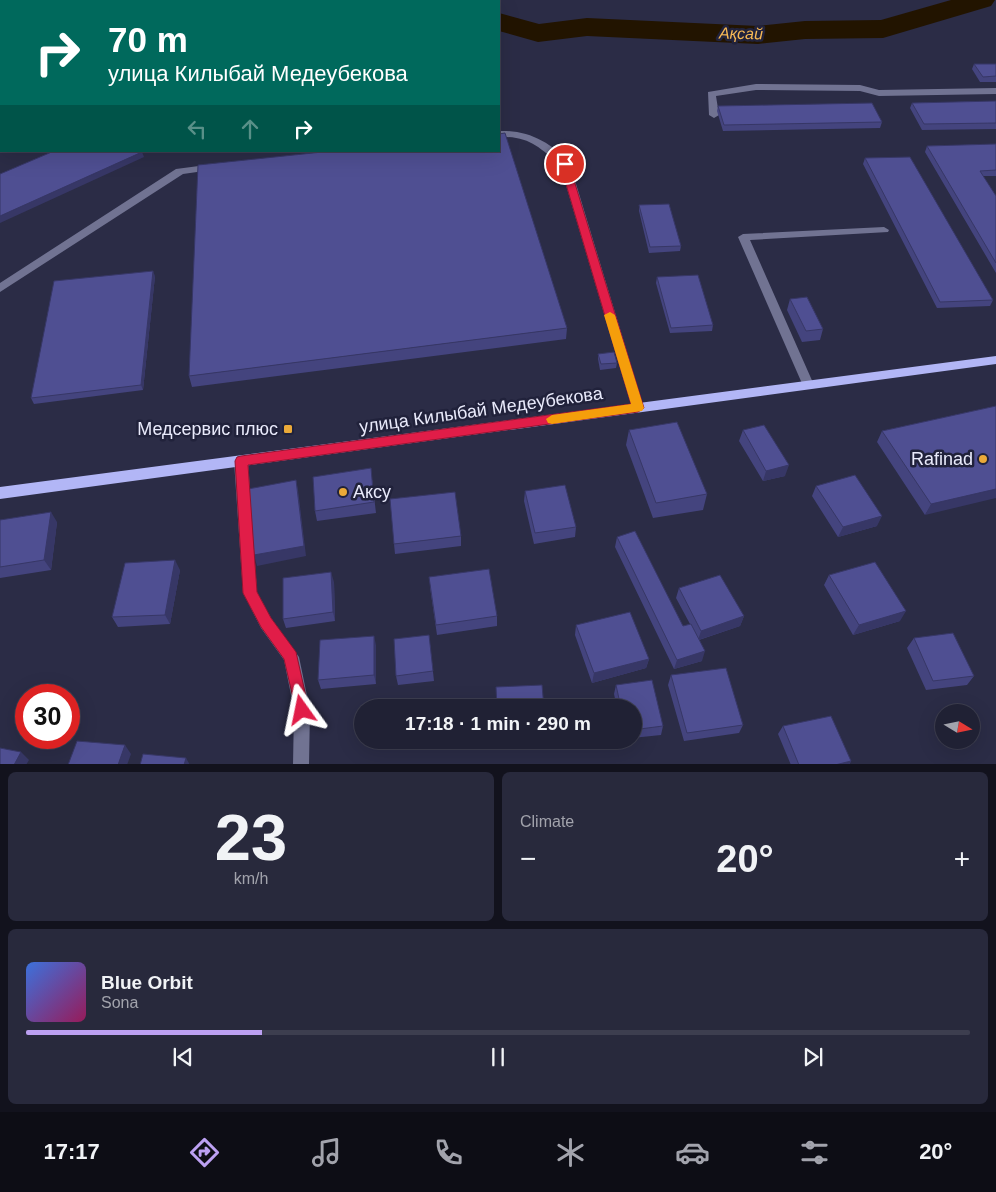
<!DOCTYPE html>
<meta charset="utf-8">
<style>
body{margin:0;font-family:Helvetica,sans-serif;background:#28293c;color:#f1f3f6;height:100vh;display:flex;flex-direction:column;font-size:19px;white-space:nowrap}
*{box-sizing:border-box;margin:0}
p{font-size:16px;color:#a2a3ac}
.icon{flex:none;width:28px;height:28px;fill:none;stroke:currentColor;stroke-width:2;stroke-linecap:round;stroke-linejoin:round}
.map{position:relative;height:764px;overflow:hidden}
.sheet{display:flex;flex-direction:column;gap:8px;padding:8px;background:#12121d;flex:1}
.sheet>*{flex:none}
.top-card{position:absolute;left:0px;top:0px;width:500px;height:152px;box-shadow:0 5px 20px #0002,0 0 0 1px #3d3e4f;background:#00695c;color:#fff;overflow:hidden}
.needle{width:32px;rotate:100deg}
.fabs{position:absolute;left:935px;top:704px;display:grid;gap:10px}
.fabs a{display:grid;place-items:center;width:45px;height:45px;border-radius:50%;background:#202134;box-shadow:0 5px 20px #0002,0 0 0 1px #3d3e4f;font-size:25px}
.speed{position:absolute;left:15px;top:684px;display:flex;gap:10px;font-size:25px;font-weight:700;text-align:center}
.speed>*{display:grid;place-content:center;width:65px;height:65px;border-radius:50%;background:#202134;box-shadow:0 5px 20px #0002,0 0 0 1px #3d3e4f;line-height:1}
.speed .limit{border:8px solid #d22;background:#fff;color:#111}
.pin{position:absolute;display:grid;place-items:center;width:42px;height:42px;color:#fff;margin:-21px;border:2px solid #fff;border-radius:50%;box-shadow:0 1px 5px #0007}
.me{position:absolute;width:55px;margin:-28px;rotate:348deg;stroke-linejoin:round;filter:drop-shadow(0 0 4px #0008)}
.turn{display:flex;align-items:center;gap:18px;height:105px;padding:0 25px;font-size:22px}
.turn .icon{width:65px;height:65px;stroke-width:2.5}
.turn b{display:block;font-size:35px;line-height:42px}
.lanes{display:flex;align-items:center;height:48px;padding:0 25px;background:#0003;justify-content:center;gap:25px;direction:ltr}
.lanes .off{opacity:.35}
.big{font-size:38px;font-weight:600;line-height:1.1}
.sheet .tile{flex:1;display:flex;flex-direction:column;justify-content:center;gap:8px;min-width:0;padding:0 18px;border-radius:8px;background:#28293c}
.sheet .dial{align-items:center;gap:0}
.dial b{font-size:65px;line-height:1}
.song{display:flex;align-items:center;gap:15px}
.cover{width:60px;height:60px;border-radius:8px;background:linear-gradient(135deg,hsl(220 70% 55%),hsl(330 70% 35%))}
.played{height:5px;border-radius:2px;background:linear-gradient(90deg,#bca0f2 25%,#3d3e4f 25%)}
.keys{display:flex;justify-content:space-around;direction:ltr}
.heat{display:flex;justify-content:space-between;align-items:center;font-size:28px;direction:ltr}
.sheet .tiles{flex:1;display:grid;gap:8px;grid-template-columns:1fr 1fr}
.tile:last-child{grid-column:span 2}
.trip{position:absolute;left:354px;top:699px;width:288px;height:50px;border-radius:25px;background:#202134;box-shadow:0 5px 20px #0002,0 0 0 1px #3d3e4f;font-weight:600;line-height:50px;text-align:center}
.tabs{display:flex;height:80px;justify-content:space-around;align-items:center;background:#0d0d15;color:#a2a3ac}
.tabs .icon{width:35px;height:35px}
.tabs .active{color:#bca0f2}
.tabs b{font-size:22px;color:#f1f3f6}
.map>svg:first-child{display:block}
.lines{fill:none;stroke-linecap:round;stroke-linejoin:round}
.river{fill:#221400;fill-rule:evenodd}
.minor{fill:#717392;fill-rule:evenodd}
.major{fill:#b2b6f6;fill-rule:evenodd}
.wall{fill:#44447e}
.shaded-wall{fill:#373766}
.building{fill:#4f4f92;stroke:#373766}
.route{fill:#e11d48;stroke:#92132f}
.slow{fill:#f59e0b}
.poi-dot{fill:#ebaa39;stroke:#21223b;stroke-width:2}
.labels{text-anchor:middle;stroke-width:5;stroke-linejoin:round;paint-order:stroke}
.far-water-label{font-size:16px;font-style:italic;fill:#f8b955;stroke:#21223b}
.street-label{font-size:18px;fill:#e9eafb;stroke:#21223b}
.poi-label{font-size:18px;fill:#e9eafb;stroke:#21223b;text-anchor:end}
</style>
<div class="map">
<svg width="996" height="765" viewBox="0 0 996 765">
<rect width="100%" height="100%" fill="#2b2c46"/>
<g class="lines">
<!-- river -->
<path class="river" d="M951,0H995L991,6L883,38L805,39L758,44L587,36L538,42L499,31V13L539,24L587,18L758,26L805,21L881,20Z
M0,48H1V66H0Z"/>
<!-- minor -->
<path class="minor" d="M185,0H193V1H185Z
M0,3H1V7H0Z
M756,84L860,85L879,90L996,88V94L879,96L860,91L756,90L716,96L719,115L714,118L709,115L708,92Z
M499,131C528,130 551,142 570,164L644,408L643,411H633L632,408L560,165C539,147 529,136 499,137Z
M214,164L218,165V169L183,174L0,292V283L176,169Z
M884,227L889,230L888,232L750,240L814,385L812,388H804L738,237L743,234Z
M241,456L246,457L248,461L257,592L271,618L299,657L310,710L309,765H293L294,710L284,660L261,628L243,593L234,461L236,457Z"/>
<!-- major -->
<path class="major" d="M996,356V364L0,499V487Z"/>
</g>
<!-- wall -->
<path class="wall" d="M28,0H56L55,1H28Z
M190,0H216V1H191Z
M0,12H1V37H0Z
M974,64H996V82H980L972,69Z
M996,101V129L922,130L910,108L912,103Z
M718,106L882,122L880,128L723,131L717,111Z
M996,144V176H983L996,196V273L925,152L927,146Z
M865,158L993,300L990,306L937,308L863,164Z
M639,205L681,246L680,251L649,253L639,211Z
M155,276L143,390L34,404L31,398Z
M657,277L713,325L712,331L670,333L656,283Z
M790,299L823,329L820,340L802,342L787,310Z
M567,328L566,339L192,387L189,376Z
M598,354L617,363L616,368L600,370L598,359Z
M996,406L925,515L877,442L882,431Z
M629,430L707,494L703,510L653,518L626,445Z
M743,430L785,476L763,481L739,441Z
M372,479L376,513L317,521L315,511Z
M816,486L877,526L838,537L812,496Z
M525,491L576,527L575,537L534,544L524,501Z
M0,520L57,522L51,570L0,578Z
M461,536V546L395,554L394,544Z
M617,537L683,626L690,624L676,598L679,588L744,616L740,626L699,640L702,661L674,669L615,547Z
M180,570L170,624L118,627L112,617Z
M829,575L900,621L853,635L824,585Z
M334,582L335,621L286,628L283,619Z
M430,587L497,616V626L437,635Z
M576,625L649,659L646,668L592,683L575,635Z
M429,635L434,681L398,685L396,676Z
M914,638L974,676L967,685L926,690L907,648Z
M376,645V684L321,689L318,680Z
M671,675L743,725L739,733L684,741L668,685Z
M616,685L663,726L661,735L632,738V708H617L614,694Z
M783,726L851,761L849,765H791L778,734Z
M498,740H520L498,741Z"/>
<!-- shaded-wall -->
<path class="shaded-wall" d="M344,0H371V1H344Z
M142,152L144,157L0,223V216Z
M153,271L155,276L143,390L141,385Z
M789,465L785,476L763,481L766,471Z
M296,480L298,490L306,556L257,566L254,555Z
M996,489V498L925,515L931,504Z
M51,512L57,522L51,570L44,560Z
M882,516L877,526L838,537L843,527Z
M175,560L180,570L170,624L165,615Z
M331,572L334,582L335,621L333,612Z
M906,611L900,621L853,635L859,625Z
M744,616L740,626L698,640L701,631Z
M374,636L376,645V684L374,675Z
M705,651L702,661L674,669L677,660Z
M649,659L646,668L592,683L594,673Z
M125,745L131,754L127,765H118Z
M21,752L29,760L26,765H14Z
M186,758L190,765H184Z
M851,761L849,765H835Z"/>
<!-- building -->
<path class="building" d="M0,12H1V27H0Z
M974,64H996V76L983,77Z
M996,101V123L924,124L912,103Z
M872,103L882,122L724,125L718,106Z
M505,133L567,328L189,376L198,165L332,151H499V134Z
M996,144V170L980,171L996,196V263L927,146Z
M54,151H141L142,152L0,216V174Z
M910,157L993,300L940,302L865,158Z
M669,204L681,246L650,247L639,205Z
M153,271L141,385L31,398L54,281Z
M698,275L713,325L671,328L657,277Z
M807,297L823,329L806,331L790,299Z
M614,352L617,363L601,364L598,354Z
M996,406V489L931,504L882,431Z
M677,422L707,494L656,503L629,430Z
M764,425L789,465L766,471L743,430Z
M371,468L374,502L315,511L313,477Z
M855,475L882,516L843,527L816,486Z
M296,480L304,546L254,555L248,489Z
M565,485L576,527L535,533L525,491Z
M455,492L461,536L394,544L390,499Z
M51,512L44,560L0,567V520Z
M635,531L683,626L691,624L705,651L677,660L617,537Z
M175,560L165,615L112,617L125,563Z
M875,562L906,611L859,625L829,575Z
M489,569L497,616L436,625L429,577Z
M331,572L333,612L283,619V578Z
M720,575L744,616L701,631L679,588Z
M630,612L649,659L594,673L576,625Z
M953,633L974,676L933,681L914,638Z
M429,635L433,671L396,676L394,639Z
M374,636V675L318,680L320,640Z
M726,668L743,725L687,733L671,675Z
M652,680L663,726L632,730V708H621L616,685Z
M542,685L544,708H497L496,687Z
M831,716L851,761L835,765H799L783,726Z
M77,741L125,745L118,765H68Z
M0,748L21,752L14,765H0Z
M143,754L186,758L184,765H140Z"/>
<!-- route -->
<path class="route" d="M565,161L569,164L644,408L638,412L248,465L257,592L271,618L296,652L309,710L307,715L302,717L297,715L284,659L261,627L243,593L235,461L237,457L241,456L631,404L560,164Z"/>
<!-- slow -->
<path class="slow" d="M610,312L615,315L644,408L642,411L552,424L548,423L546,419L552,415L631,404L604,315Z"/>
<!-- markers -->
<g class="poi-dot">
<rect x="283" y="424" width="10" height="10" rx="2.5"/>
<circle cx="983" cy="459" r="5"/>
<circle cx="343" cy="492" r="5"/>
</g>
<g class="labels">
<!-- far-water labels -->
<g class="far-water-label">
<text transform="translate(741 33) rotate(1)" y="6">Ақсай</text>
</g>
<!-- street labels -->
<g class="street-label">
<text transform="translate(481 410) rotate(-8)" y="6">улица Килыбай Медеубекова</text>
</g>
<!-- poi labels -->
<g class="poi-label">
<text x="278" y="435">Медсервис плюс</text>
<text x="973" y="465">Rafinad</text>
<text x="353" y="498" text-anchor="start">Аксу</text>
</g>
</g>
</svg>
<div class="fabs">
<a><svg class="needle" viewBox="-14 -14 28 28"><path d="M0-13l5 13h-10z" fill="#e53935"/><path d="M0 13l5-13h-10z" fill="#a2a3ac"/></svg></a>
</div>
<div class="speed"><div class="limit">30</div></div>
<div class="pin" style="left:565px;top:164px;background:#d93025"><svg class="icon" aria-label="arrive" viewBox="0 0 24 24"><path d="M6 21V4h12l-3 4 3 4H6"/></svg></div>
<svg class="me" style="left:302px;top:710px" viewBox="-20 -20 40 40"><path d="M0-17L14 15 0 8-14 15z" fill="#e11d48" stroke="#fff" stroke-width="4"/></svg>
<div class="trip">17:18 · 1 min · 290 m</div>
<div class="top-card">
<div class="turn"><svg class="icon" aria-label="right" viewBox="0 0 24 24"><path d="M7 20v-9h11M14 6l5 5-5 5"/></svg><div><b>70 m</b>улица Килыбай Медеубекова</div></div>
<div class="lanes"><svg class="icon off" aria-label="left" viewBox="0 0 24 24"><path d="M17 20v-9H6M10 6l-5 5 5 5"/></svg><svg class="icon off" aria-label="ahead" viewBox="0 0 24 24"><path d="M12 20V5M6 11l6-6 6 6"/></svg><svg class="icon" aria-label="right" viewBox="0 0 24 24"><path d="M7 20v-9h11M14 6l5 5-5 5"/></svg></div>
</div>
</div>
<section class="sheet">
<div class="tiles">
<div class="tile dial"><b>23</b><p>km/h</p></div>
<div class="tile"><p>Climate</p>
<div class="heat"><a>−</a><b class="big">20°</b><a>+</a></div>
</div>
<div class="tile">
<div class="song"><i class="cover"></i><div><b>Blue Orbit</b><p>Sona</p></div></div>
<div class="played"></div>
<div class="keys"><svg class="icon" aria-label="previous" viewBox="0 0 24 24"><path d="M18 5L8 12l10 7zM5 5v14"/></svg><svg class="icon" aria-label="pause" viewBox="0 0 24 24"><path d="M8 5v14M16 5v14"/></svg><svg class="icon" aria-label="next" viewBox="0 0 24 24"><path d="M6 5l10 7-10 7zM19 5v14"/></svg></div>
</div>
</div>
</section>
<nav class="tabs">
<b>17:17</b>
<svg class="icon active" aria-label="directions" viewBox="0 0 24 24"><path d="M12 3l9 9-9 9-9-9zM9 14v-3h6M13 9l2 2-2 2"/></svg>
<svg class="icon" aria-label="music" viewBox="0 0 24 24"><path d="M9 18V5l10-2v13"/><circle cx="6" cy="18" r="3"/><circle cx="16" cy="16" r="3"/></svg>
<svg class="icon" aria-label="phone" viewBox="0 0 24 24"><path d="M5 4h4l2 5-3 2q2 4 5 5l2-3 5 2v4C11 20 4 13 5 4z"/></svg>
<svg class="icon" aria-label="climate" viewBox="0 0 24 24"><path d="M12 3v18M4 7l16 10M4 17L20 7"/></svg>
<svg class="icon" aria-label="car" viewBox="0 0 24 24"><path d="M5 17H2v-5l4-1 3-4h7l3 4 3 1v5h-3M9 17h6M6 11h13"/><circle cx="7" cy="17" r="2"/><circle cx="17" cy="17" r="2"/></svg>
<svg class="icon" aria-label="filters" viewBox="0 0 24 24"><path d="M4 7h16M4 17h16"/><circle cx="9" cy="7" r="2"/><circle cx="15" cy="17" r="2"/></svg>
<b>20°</b>
</nav>
